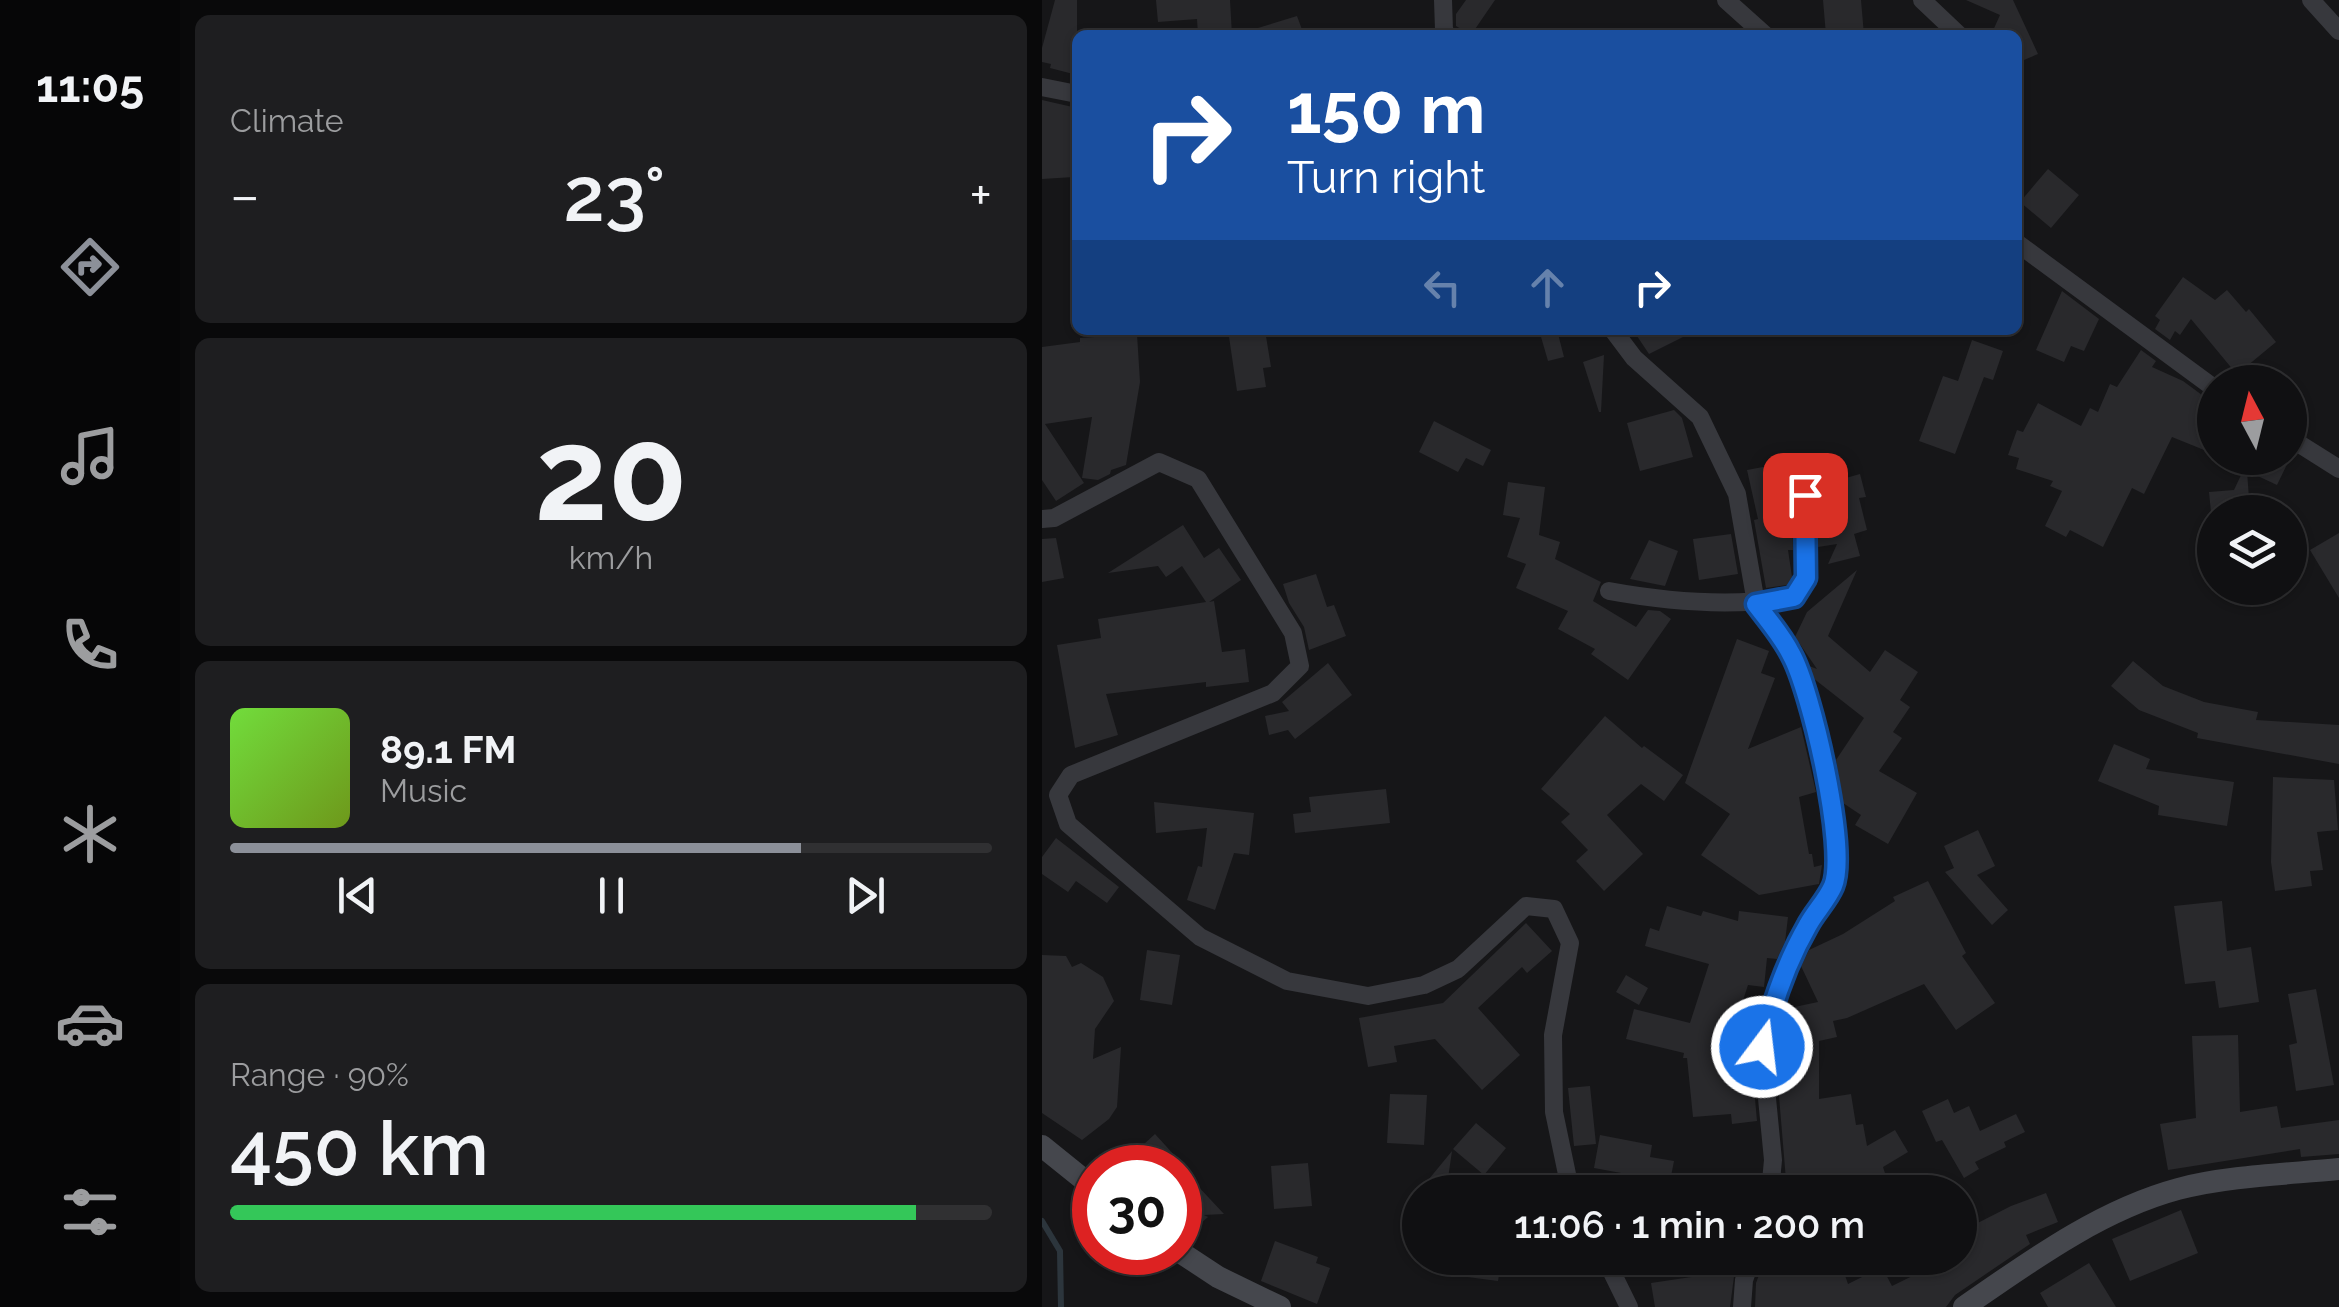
<!DOCTYPE html>
<meta charset="utf-8">
<style>
body{margin:0;font-family:Raleway,sans-serif;background:#1e1e20;color:#f1f3f6;height:100vh;display:flex;flex-direction:column;font-size:38px;white-space:nowrap}
*{box-sizing:border-box;margin:0}
p{font-size:32px;color:#9c9d9f}
.icon{flex:none;width:55px;height:55px;fill:none;stroke:currentColor;stroke-width:2;stroke-linecap:round;stroke-linejoin:round}
.map{position:relative;flex:1;overflow:hidden}
.sheet{display:flex;flex-direction:column;gap:15px;padding:15px;background:#09090a;width:862px}
.sheet>*{flex:none}
.top-card{position:absolute;left:30px;top:30px;width:950px;height:305px;border-radius:15px;box-shadow:0 2px 8px #0004,0 0 0 2px #303032;background:#1a4fa0;color:#fff;overflow:hidden}
.needle{width:65px;rotate:353deg}
.buttons{position:absolute;left:1155px;top:365px;display:grid;gap:20px}
.buttons a{display:grid;place-items:center;width:110px;height:110px;border-radius:50%;background:#101012;box-shadow:0 2px 8px #0004,0 0 0 2px #303032;font-size:50px}
.speed{position:absolute;left:30px;top:1145px;display:flex;gap:20px;font-size:50px;font-weight:700;text-align:center}
.speed>*{display:grid;place-content:center;width:130px;height:130px;border-radius:50%;background:#101012;box-shadow:0 2px 8px #0004,0 0 0 2px #303032;line-height:1}
.speed .limit{border:15px solid #d22;background:#fff;color:#111}
.pin{position:absolute;display:grid;place-items:center;width:85px;height:85px;color:#fff;margin:-42px;border-radius:20px;box-shadow:0 5px 15px #0006}
.me{position:absolute;width:110px;margin:-55px;rotate:15deg;stroke-linejoin:round;filter:drop-shadow(0 0 8px #0008)}
.turn{display:flex;align-items:center;gap:35px;height:210px;padding:0 50px;font-size:45px}
.turn .icon{width:130px;height:130px;stroke-width:2.5}
.turn b{display:block;font-size:70px;line-height:85px}
.lanes{display:flex;align-items:center;height:95px;padding:0 50px;background:#0003;justify-content:center;gap:50px;direction:ltr}
.lanes .off{opacity:.35}
.big{font-size:75px;font-weight:600;line-height:1.1}
.sheet .widget{flex:1;display:flex;flex-direction:column;justify-content:center;gap:15px;min-width:0;padding:0 35px;border-radius:15px;background:#1e1e20}
.sheet .dial{align-items:center;gap:0}
.dial b{font-size:130px;line-height:1}
.song{display:flex;align-items:center;gap:30px}
.cover{width:120px;height:120px;border-radius:15px;background:linear-gradient(135deg,hsl(100 70% 55%),hsl(80 70% 35%))}
.played{height:10px;border-radius:5px;background:linear-gradient(90deg,#8c9099 75%,#303032 75%)}
.keys{display:flex;justify-content:space-around;direction:ltr}
.heat{display:flex;justify-content:space-between;align-items:center;font-size:55px;direction:ltr}
.charge{height:15px;border-radius:8px;background:linear-gradient(90deg,#34c759 90%,#303032 0)}
.trip{position:absolute;left:360px;top:1175px;width:575px;height:100px;border-radius:50px;background:#101012;box-shadow:0 2px 8px #0004,0 0 0 2px #303032;font-weight:600;line-height:100px;text-align:center}
main{display:flex;flex:1;min-height:0}
.tabs{display:flex;flex-direction:column;width:180px;justify-content:space-around;align-items:center;background:#060607;color:#9c9d9f}
.tabs .icon{width:70px;height:70px}
.tabs .selected{color:#8c9099}
.tabs b{font-size:45px;color:#f1f3f6}
.map>svg:first-child{display:block}
.lines{fill:none;stroke-linecap:round;stroke-linejoin:round}
.stream{stroke:#2c353c;stroke-width:6}
.building{fill:#29292c}
.street{stroke:#37383d;stroke-width:18}
.secondary{stroke:#45474d;stroke-width:22}
.route-casing{stroke:#114b97;stroke-width:25}
.route{stroke:#1a73e8;stroke-width:18}
</style>
<main>
<nav class="tabs">
<b>11:05</b>
<svg class="icon selected" aria-label="directions" viewBox="0 0 24 24"><path d="M12 3l9 9-9 9-9-9zM9 14v-3h6M13 9l2 2-2 2"/></svg>
<svg class="icon" aria-label="music" viewBox="0 0 24 24"><path d="M9 18V5l10-2v13"/><circle cx="6" cy="18" r="3"/><circle cx="16" cy="16" r="3"/></svg>
<svg class="icon" aria-label="phone" viewBox="0 0 24 24"><path d="M5 4h4l2 5-3 2q2 4 5 5l2-3 5 2v4C11 20 4 13 5 4z"/></svg>
<svg class="icon" aria-label="climate" viewBox="0 0 24 24"><path d="M12 3v18M4 7l16 10M4 17L20 7"/></svg>
<svg class="icon" aria-label="car" viewBox="0 0 24 24"><path d="M5 17H2v-5l4-1 3-4h7l3 4 3 1v5h-3M9 17h6M6 11h13"/><circle cx="7" cy="17" r="2"/><circle cx="17" cy="17" r="2"/></svg>
<svg class="icon" aria-label="filters" viewBox="0 0 24 24"><path d="M4 7h16M4 17h16"/><circle cx="9" cy="7" r="2"/><circle cx="15" cy="17" r="2"/></svg>
</nav>
<section class="sheet">
<div class="widget"><p>Climate</p>
<div class="heat"><a>−</a><b class="big">23°</b><a>+</a></div>
</div>
<div class="widget dial"><b>20</b><p>km/h</p></div>
<div class="widget">
<div class="song"><i class="cover"></i><div><b>89.1 FM</b><p>Music</p></div></div>
<div class="played"></div>
<div class="keys"><svg class="icon" aria-label="previous" viewBox="0 0 24 24"><path d="M18 5L8 12l10 7zM5 5v14"/></svg><svg class="icon" aria-label="pause" viewBox="0 0 24 24"><path d="M8 5v14M16 5v14"/></svg><svg class="icon" aria-label="next" viewBox="0 0 24 24"><path d="M6 5l10 7-10 7zM19 5v14"/></svg></div>
</div>
<div class="widget"><p>Range · 90%</p><b class="big">450 km</b><div class="charge"></div></div>
</section>
<div class="map">
<svg width="1297" height="1307" viewBox="0 0 1297 1307">
<rect width="100%" height="100%" fill="#161618"/>
<g class="lines">
<!-- stream -->
<path class="stream" d="M0,1221L18,1251L19,1307"/>
</g>
<!-- building -->
<path class="building" d="M13,0H35V75L8,68L9,64L0,62V48Z
M114,0H188L190,35H156L155,19L116,22Z
M424,0H453L429,35L414,26V14Z
M781,0H819L822,35H784Z
M924,0H971L996,54L975,63V35H949L958,15Z
M255,16L262,35H206V31Z
M0,100L35,108V137L28,136L32,177L0,179Z
M1006,169L1037,195L1009,228L978,202Z
M1141,277L1173,300L1185,290L1204,312L1207,309L1234,342L1199,371H1192L1149,319L1138,335L1133,331L1128,340L1113,329L1118,320L1113,316Z
M1020,291L1057,319L1042,351L1029,346L1022,362L994,350Z
M186,330H223L229,367L221,368L224,387L195,391Z
M497,330H515L522,357L506,361Z
M591,330H655L607,354Z
M95,334L98,382L84,465L69,470L68,474L56,480L40,478L50,417L3,424L42,483L14,501L0,480V347L38,342V338Z
M930,340L961,351L951,380L942,377L913,454L877,441L901,376L916,381Z
M1099,350L1114,361L1110,367L1141,381L1164,398L1159,408L1172,413V454L1130,437L1102,494L1090,488L1061,547L1028,530L1024,537L1003,526L1020,491L1008,486L1011,481L974,469L977,458L966,455L975,430L981,432L996,403L1039,426L1048,408L1056,412L1068,384L1075,387Z
M562,355L559,412H557L541,362Z
M632,410L640,418L651,457L598,471L585,423Z
M392,421L449,450L441,466L424,458L416,472L377,452Z
M1207,458H1248L1235,485L1205,471L1208,512H1169L1167,492L1192,490Z
M737,464L740,479L754,476L756,485L750,495L751,550H746L750,577L745,585L724,588L712,520L716,519L705,470Z
M818,474L824,497L817,498L825,530L812,534L818,556L786,564L795,544L776,547V495L772,487Z
M466,482L503,487L497,535L518,542L513,559L559,582L551,601L594,627L606,610L618,611L629,619L586,680L549,654L553,649L516,629L526,611L474,588L484,564L465,557L478,518L461,515Z
M141,525L162,558L177,548L199,580L167,602L172,601L180,652L203,649L207,682L164,687V682L64,694L76,735L33,748L15,645L59,638L56,619L164,602L140,566L124,577L116,566L66,573Z
M1297,533V598L1268,550Z
M689,534L696,574L657,580L651,539Z
M14,538L22,578L0,582V539Z
M607,540L636,551L623,586L588,579Z
M815,570L786,636L828,672L843,650L876,672L858,700L868,707L851,732L860,738L837,771L875,793L846,844L813,825L819,815L801,803L794,760L822,718L771,678L767,666L775,669L753,637L765,612Z
M274,574L285,607L292,605L304,636L267,650L262,627L247,603L241,584Z
M695,639L727,651L719,673L733,678L706,749L759,727L774,792L757,797L767,854H770L772,867L780,865L777,884L717,895L659,855L688,814L643,783Z
M1091,661L1121,686L1162,702L1216,712L1214,720L1297,725V764L1155,738L1156,733L1097,710L1069,686Z
M286,663L310,695L253,739L246,730L227,735L223,716L247,711L240,702Z
M563,716L600,748L602,746L641,775L622,801L599,784L565,815L601,854L562,891L534,861L546,850L519,822L528,814L499,789Z
M1072,744L1108,759L1104,769L1192,782L1185,826L1116,815L1117,806L1056,781Z
M1231,777L1292,780L1296,830L1275,832L1281,870L1268,871L1270,886L1233,891L1229,862Z
M344,789L348,823L253,833L251,814L269,812L267,797Z
M112,802L212,813L207,855L192,853L173,910L145,900L156,866L160,867L165,828L114,833Z
M936,830L953,866L935,875L966,910L950,925L903,872L912,868L902,846Z
M14,838L77,887L65,903L34,881L26,892L0,874V857Z
M886,881L924,953L920,956L953,1003L914,1030L882,984L805,1018L791,1021L795,1037L777,1041V1099L809,1094L814,1125L821,1124L825,1146L853,1130L866,1152L841,1167L849,1192H745L733,1048L734,1041L749,1040L743,1009L776,1002L759,966L767,950L801,934L853,901L851,897Z
M1180,901L1185,951L1209,947L1217,1002L1177,1008L1173,981L1143,984L1132,906Z
M625,906L659,916L661,911L696,921L697,911L746,917L743,942L735,959L725,958L722,987L706,985L691,1031L699,1032L698,1044L708,1043L715,1121L690,1124L689,1114L651,1117L645,1058H641L642,1053L584,1039L592,1009L648,1023L667,964L603,946L608,928L617,931Z
M484,923L510,951L485,973L480,967L436,1008L478,1055L440,1090L393,1039L352,1046L355,1062L326,1067L317,1018L401,1003Z
M105,950L138,955L130,1005L98,1000Z
M0,955L24,956L30,967L39,963L61,977L72,1001L53,1029L51,1059L79,1047L75,1107L67,1119L40,1140L0,1113Z
M584,975L606,988L597,1005L574,992Z
M1274,989L1292,1085L1254,1091L1247,1045L1255,1043L1246,994Z
M1196,1035L1198,1112L1235,1106L1239,1128L1297,1120V1154L1259,1157L1258,1149L1126,1170L1118,1124L1154,1118L1150,1036Z
M548,1086L554,1144L532,1146L526,1088Z
M348,1094L385,1095L382,1145L345,1143Z
M906,1099L912,1113L927,1106L938,1131L974,1114L983,1132L962,1142L964,1147L933,1162L937,1169L922,1178L900,1140L894,1142L880,1111Z
M434,1123L464,1148L442,1175L411,1149Z
M113,1134L144,1168H139L182,1214L162,1215L166,1217L149,1232L138,1220V1168H101L90,1155Z
M558,1135L610,1145L608,1157L632,1161L626,1192L588,1185L590,1175L552,1168Z
M410,1151L404,1192H385L387,1179Z
M266,1163L270,1206L232,1209L229,1166Z
M1004,1193L1016,1222L984,1235L988,1244L913,1295L904,1307H713L714,1283L720,1267L752,1264L749,1258H797L806,1284L840,1267L850,1286L907,1258H918V1252L928,1247L920,1231L969,1206Z
M1139,1210L1156,1253L1088,1281L1070,1239Z
M233,1241L276,1257L274,1263L288,1268L275,1304L219,1281Z
M412,1258H460L456,1281L410,1275Z
M686,1261L687,1270L693,1269L688,1307H613L609,1283L656,1276L654,1266Z
M1047,1263L1074,1307H1006L998,1293Z"/>
<g class="lines">
<!-- street -->
<path class="street" d="M401,0L402,30L405,35
M684,0L723,35
M880,0L917,35
M1269,0L1297,31
M0,87L35,94
M975,243L1172,388
M571,330L592,358L658,417L695,494L714,603L751,656L779,749L794,833L792,884L767,922L746,964L728,1013L720,1047L731,1160L728,1192
M1248,438L1297,469
M0,519L12,518L117,462L156,479L251,633L258,666L231,693L29,775L16,795L26,824L158,937L245,981L326,996L382,985L416,969L484,906L512,909L528,943L511,1035L512,1112L526,1179L533,1192
M567,591C627,602 692,607 752,597L764,578L763,495
M563,1258L587,1307
M700,1307L702,1280L710,1258"/>
<!-- secondary -->
<path class="secondary" d="M0,1146L52,1188
M138,1252L176,1277L238,1307
M922,1307C987,1262 1058,1210 1136,1189C1184,1176 1247,1174 1297,1169"/>
</g>
<g class="lines">
<defs>
<path id="route" d="M720,1047C730,1004 744,963 766,925C773,912 785,900 791,886C806,850 769,689 749,654C740,636 726,620 714,604L752,597L764,578L763,495"/>
</defs>
<!-- route casing -->
<use href="#route" class="route-casing"/>
<!-- route -->
<use href="#route" class="route"/>
</g>
</svg>
<div class="buttons">
<a><svg class="needle" viewBox="-14 -14 28 28"><path d="M0-13l5 13h-10z" fill="#e53935"/><path d="M0 13l5-13h-10z" fill="#9c9d9f"/></svg></a>
<a><svg class="icon" aria-label="layers" viewBox="0 0 24 24"><path d="M12 4l9 5-9 5-9-5zM3 14l9 5 9-5"/></svg></a>
</div>
<div class="speed"><div class="limit">30</div></div>
<div class="pin" style="left:763px;top:495px;background:#d93025"><svg class="icon" aria-label="arrive" viewBox="0 0 24 24"><path d="M6 21V4h12l-3 4 3 4H6"/></svg></div>
<svg class="me" style="left:720px;top:1047px" viewBox="-20 -20 40 40"><circle r="17" fill="#1a73e8" stroke="#fff" stroke-width="3"/><path d="M0-11L8 9 0 5-8 9z" fill="#fff"/></svg>
<div class="trip">11:06 · 1 min · 200 m</div>
<div class="top-card">
<div class="turn"><svg class="icon" aria-label="right" viewBox="0 0 24 24"><path d="M7 20v-9h11M14 6l5 5-5 5"/></svg><div><b>150 m</b>Turn right</div></div>
<div class="lanes"><svg class="icon off" aria-label="left" viewBox="0 0 24 24"><path d="M17 20v-9H6M10 6l-5 5 5 5"/></svg><svg class="icon off" aria-label="ahead" viewBox="0 0 24 24"><path d="M12 20V5M6 11l6-6 6 6"/></svg><svg class="icon" aria-label="right" viewBox="0 0 24 24"><path d="M7 20v-9h11M14 6l5 5-5 5"/></svg></div>
</div>
</div>
</main>
